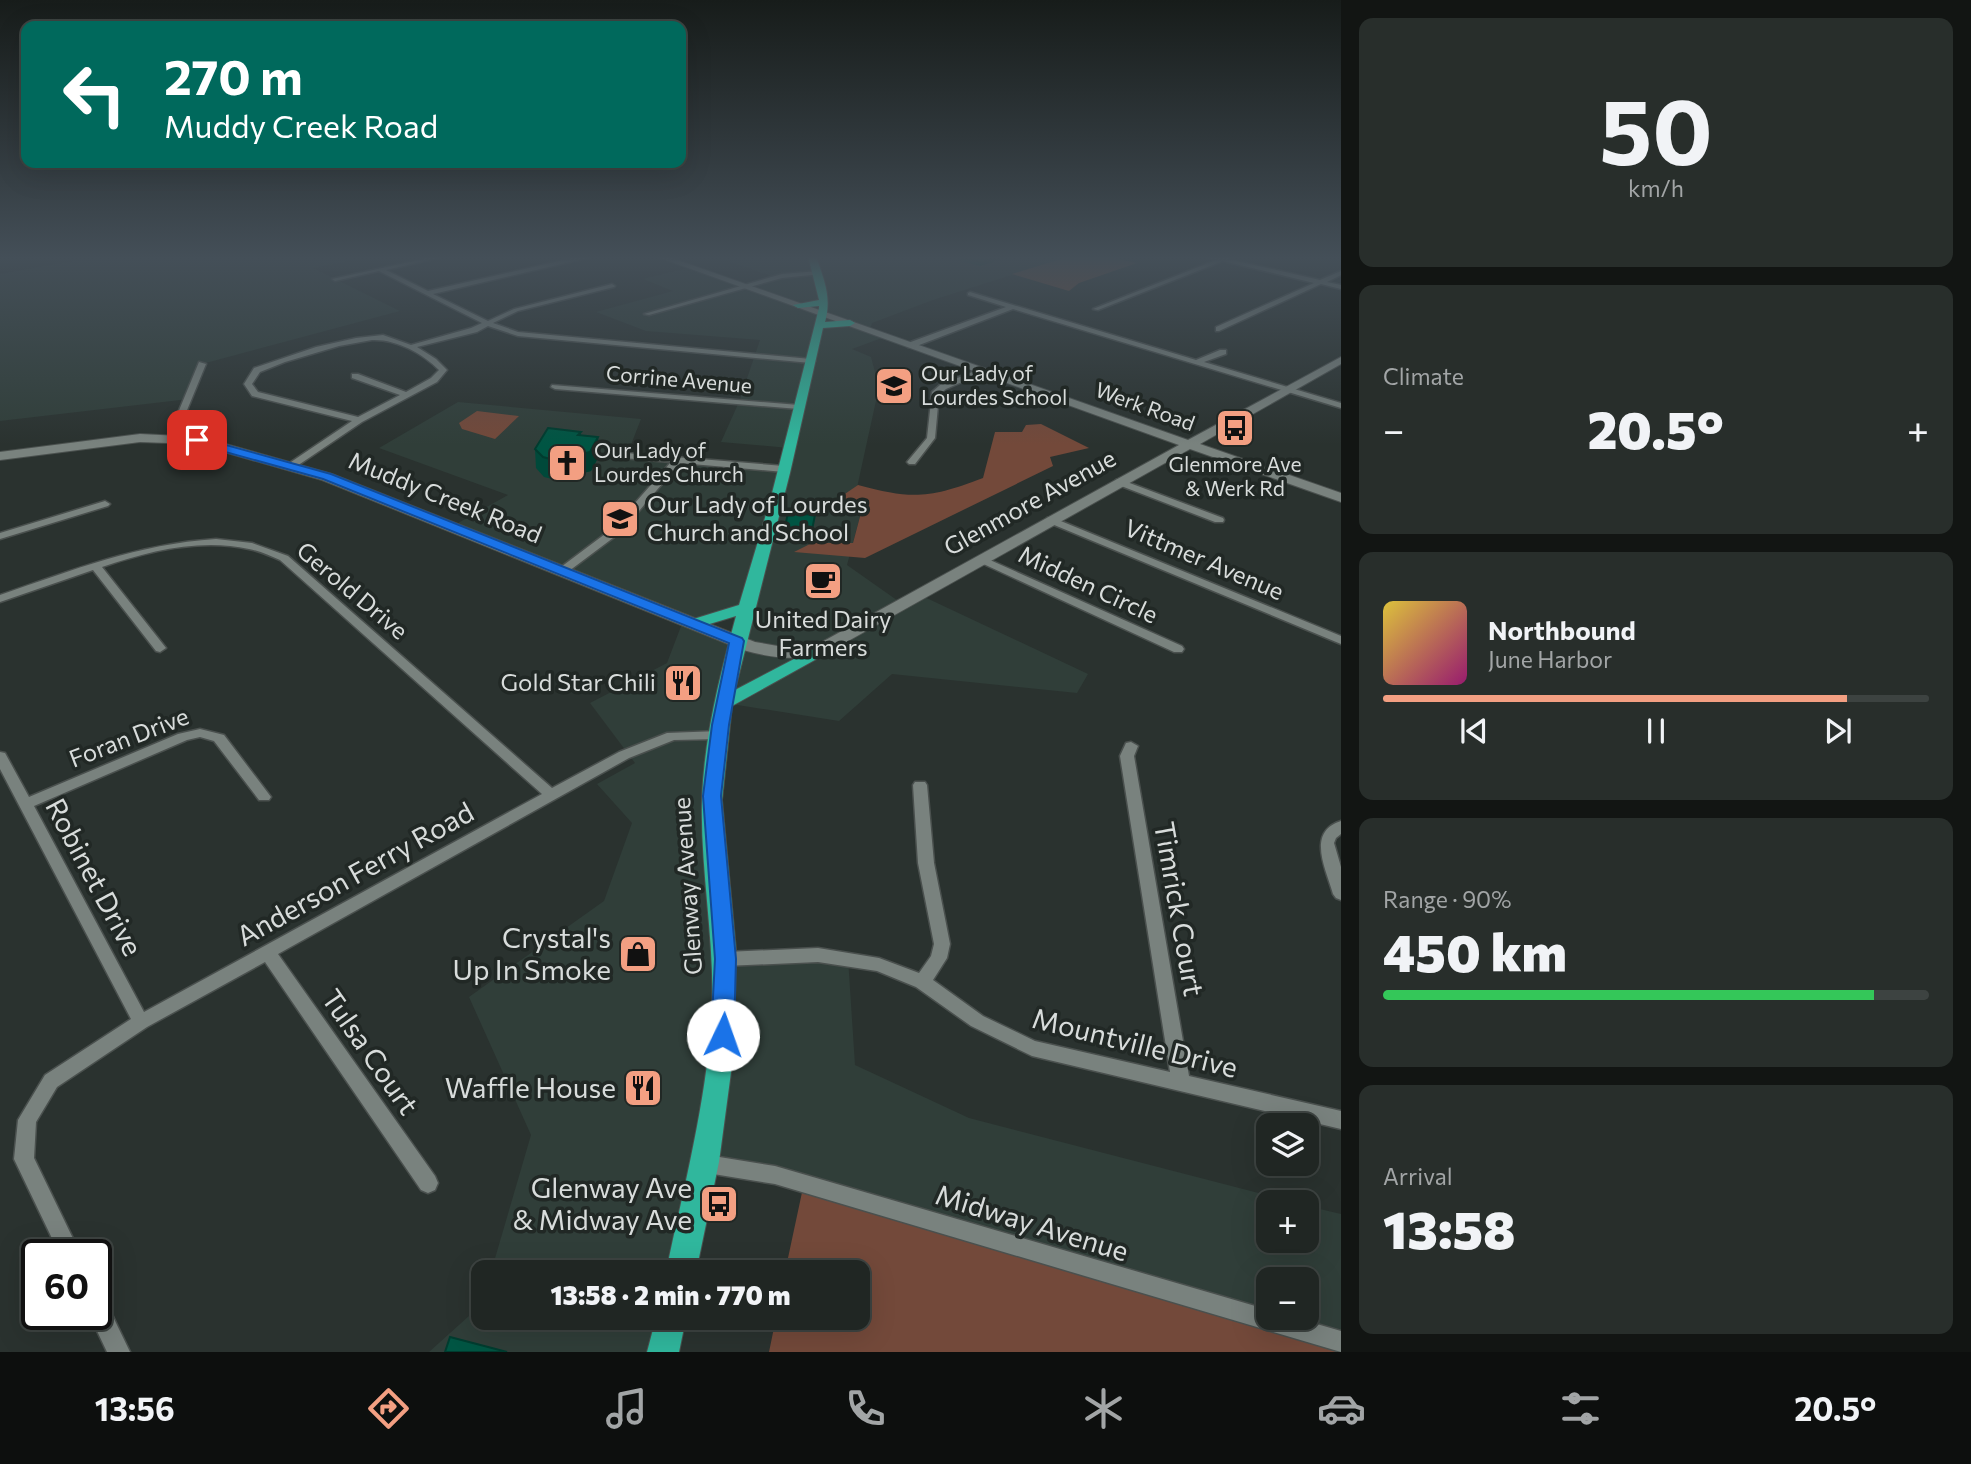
<!DOCTYPE html>
<meta charset="utf-8">
<style>
body{margin:0;font-family:Commissioner,sans-serif;background:#282e2b;color:#f1f3f6;height:100vh;display:flex;flex-direction:column;font-size:26px;white-space:nowrap}
*{box-sizing:border-box;margin:0}
p{font-size:23px;color:#a2a5a6}
.icon{flex:none;width:38px;height:38px;fill:none;stroke:currentColor;stroke-width:2;stroke-linecap:round;stroke-linejoin:round}
.map{position:relative;flex:1;overflow:hidden}
.drawer{display:flex;flex-direction:column;gap:18px;padding:18px;background:#121513;width:630px}
.drawer>*{flex:none}
.top-card{position:absolute;left:21px;top:21px;width:665px;height:147px;border-radius:14px;box-shadow:0 7px 28px #0002,0 0 0 2px #3d4341;background:#00695c;color:#fff;overflow:hidden}
.tools{position:absolute;left:1256px;top:1113px;display:grid;gap:14px}
.tools a{display:grid;place-items:center;width:63px;height:63px;border-radius:14px;background:#202623;box-shadow:0 7px 28px #0002,0 0 0 2px #3d4341;font-size:35px}
.speed{position:absolute;left:21px;top:1239px;display:flex;gap:14px;font-size:35px;font-weight:700;text-align:center}
.speed>*{display:grid;place-content:center;width:91px;height:91px;border-radius:50%;background:#202623;box-shadow:0 7px 28px #0002,0 0 0 2px #3d4341;line-height:1}
.speed .limit{border:4px solid #111;border-radius:10px;background:#fff;color:#111}
.pin{position:absolute;display:grid;place-items:center;width:60px;height:60px;color:#fff;margin:-30px;border-radius:14px;box-shadow:0 4px 10px #0006}
.me{position:absolute;width:77px;margin:-38px;rotate:3deg;stroke-linejoin:round;filter:drop-shadow(0 0 5px #0008)}
.turn{display:flex;align-items:center;gap:24px;height:147px;padding:0 28px;font-size:32px}
.turn .icon{width:91px;height:91px;stroke-width:2.5}
.turn b{display:block;font-size:49px;line-height:60px}
.big{font-size:52px;font-weight:800;line-height:1.1}
.drawer .tile{flex:1;display:flex;flex-direction:column;justify-content:center;gap:10px;min-width:0;padding:0 24px;border-radius:14px;background:#282e2b}
.drawer .dial{align-items:center;gap:0}
.dial b{font-size:91px;line-height:1}
.song{display:flex;align-items:center;gap:21px}
.cover{width:84px;height:84px;border-radius:10px;background:linear-gradient(135deg,hsl(50 70% 55%),hsl(320 70% 35%))}
.played{height:7px;border-radius:4px;background:linear-gradient(90deg,#f39f82 85%,#3d4341 85%)}
.keys{display:flex;justify-content:space-around;direction:ltr}
.heat{display:flex;justify-content:space-between;align-items:center;font-size:38px;direction:ltr}
.charge{height:10px;border-radius:5px;background:linear-gradient(90deg,#34c759 90%,#3d4341 0)}
.trip{position:absolute;left:471px;top:1260px;width:399px;height:70px;border-radius:14px;background:#202623;box-shadow:0 7px 28px #0002,0 0 0 2px #3d4341;font-weight:800;line-height:70px;text-align:center}
.dock{display:flex;height:112px;justify-content:space-around;align-items:center;background:#0d0f0e;color:#a2a5a6}
.dock .icon{width:49px;height:49px}
.dock .on{color:#f39f82}
.dock b{font-size:32px;color:#f1f3f6}
main{display:flex;flex:1;min-height:0}
.map>svg:first-child{display:block}
.built{fill:#303e39;fill-rule:evenodd}
.green{fill:#73493a}
.lines{fill:none;stroke-linecap:round;stroke-linejoin:round}
.street-casing{stroke:#4a504e;stroke-width:3}
.secondary-casing{stroke:#4a504e;stroke-width:2}
.primary-casing{stroke:#4a504e;stroke-width:2}
.street{fill:#79827e;fill-rule:evenodd}
.secondary{fill:#79827e;fill-rule:evenodd}
.primary{fill:#30b79d;fill-rule:evenodd}
.wall{fill:#00493a}
.shaded-wall{fill:#003c2f}
.building{fill:#005543;stroke:#003c2f;stroke-width:2}
.route{fill:#1a73e8;stroke:#114b97;stroke-width:2}
.labels{text-anchor:middle;stroke-width:7;stroke-linejoin:round;paint-order:stroke}
.far-poi-label{font-size:21px;fill:#d8dcdb;stroke:#212825;text-anchor:start}
.far-street-label{font-size:21px;fill:#d8dcdb;stroke:#212825}
.street-label{font-size:24px;fill:#d8dcdb;stroke:#212825}
.poi-label{font-size:24px;fill:#d8dcdb;stroke:#212825;text-anchor:start}
.near-street-label{font-size:28px;fill:#d8dcdb;stroke:#212825}
.near-poi-label{font-size:28px;fill:#d8dcdb;stroke:#212825;text-anchor:end}
</style>
<main>
<div class="map">
<svg width="1341" height="1352" viewBox="0 0 1341 1352">
<rect width="100%" height="100%" fill="#2a322f"/>
<!-- built -->
<path class="built" d="M101,256H375L313,268L400,311L202,364L189,399L0,421V274Z
M713,256H1071L933,300L872,323L869,333L882,338L852,349L871,357L879,387L853,506L862,509L847,565L901,603L918,594L1088,674L1077,693L892,674L839,721L725,703L713,775L725,959L848,958L855,1065L969,1118L1293,1202H1269V1241H1307V1206L1341,1214V1342L706,1165L681,1272H491L531,1135L469,997L604,901L632,823L597,784L635,763L590,703L667,663L683,621L451,527L508,495L379,448L458,402L641,419L627,455L784,469L789,448L721,442L739,402L760,340L646,331L596,312L673,291L643,279L691,267L746,286L774,277ZM745,609L737,641L694,624ZM1269,1279H1307V1318H1269Z
M483,1298V1318H671L663,1352H429L480,1306Z"/>
<!-- green -->
<path class="green" d="M1071,256H1104L1137,263L1079,283L1069,291L1012,274Z
M477,411L519,416L495,439L462,429L459,423Z
M1041,424L1089,448L1050,457L1053,466L865,558L794,552L812,543H853L862,509L836,500L858,485C913,500 930,498 983,478L995,432H1022L1026,425Z
M804,1183L1341,1342V1352H769L776,1318H858V1272H785Z"/>
<g class="lines">
<defs>
<path id="street" d="M437,256H446L386,270L428,291L581,256H590L587,258L433,294L488,321L514,309L612,284L615,286L614,287L518,311L493,323L518,332L811,359L815,361L811,363L518,336L488,326L477,332L417,347L436,359L447,370L437,382L362,422L294,468H288V464L352,421L252,396L244,384L254,368L316,347L356,338L383,335L411,345L471,328L482,323L379,271L335,281L332,279ZM372,340C396,339 422,353 439,370L431,378L406,392L358,374H352V378L400,395L358,417L258,392L252,384L260,372L285,362L339,346Z
M1204,256L1222,258L1234,256L1228,259L1320,280L1341,271V275L1327,282L1341,285V289L1321,284L1219,331H1216V327L1314,283L1223,261L1098,310L1093,309L1216,260Z
M819,271L821,274L782,278L649,315L644,314L782,274Z
M970,292L1196,360L1220,350H1226V354L1204,362L1341,403V408L1013,309L914,347H908V343L1006,307L968,295V293Z
M199,362L206,364L176,437L169,439L168,437Z
M980,369L987,371L946,389L939,395L935,438L915,464H909L907,462L927,438L932,392L940,385Z
M552,385L799,405L803,407L799,409L555,389L551,387Z
M626,453L784,466L789,469L784,472L680,463L621,532L565,574H557L556,572L557,570L613,528L671,462L623,458L622,456Z
M1119,479L1223,518L1224,520L1223,522H1215L1116,484V480Z
M105,501L110,504L108,506L0,539V533Z
M1051,517L1341,636V644L1047,522V518Z
M216,539L252,543L288,556L552,788L619,752L667,733L719,731L726,735L719,739L674,740L629,758L278,954L435,1176L438,1183L435,1190L428,1193L421,1190L265,962L147,1027L57,1087L36,1122L34,1158L81,1255H60L14,1159L18,1120L45,1075L131,1019L0,769V752L5,753L29,797L178,734L200,729L224,735L271,797L269,800H259L214,741L200,737L187,740L34,806L144,1012L542,794L280,560C270,556 260,551 249,549C201,538 148,551 102,567L166,648L160,652L156,651L93,570L0,602V595C73,570 138,544 216,539Z
M981,556L1182,646L1184,649L1182,652H1174L977,561L976,559Z
M1131,742L1138,746L1134,756L1189,1076L1341,1111V1129L1032,1056L971,1026L916,987L877,971L818,962L725,966L719,964L717,959L719,954L725,952L818,948L879,958L919,973L931,956L934,944L918,863L913,785L915,782H925L927,785L934,863L950,944L947,958L933,980L983,1016L1035,1041L1170,1072L1120,756L1126,743Z
M1341,821V834L1336,838L1334,843L1341,867V900L1336,898L1333,894C1326,869 1306,832 1341,821Z
M707,1155L775,1166L1269,1310V1318H1296L1341,1331V1352L775,1184L707,1173L700,1171L697,1164L700,1157Z
M96,1295L104,1298L130,1352H107L89,1314H96Z"/>
<path id="secondary" d="M655,256H666L1188,440L1341,357V364L1200,444L1341,493V502L1190,449L834,649C803,662 775,659 743,650L322,480L196,444L140,442L0,460V452L140,434L201,437L332,474L755,642L795,649L822,642L1179,445Z"/>
<path id="primary" d="M808,256H816C824,280 832,297 825,322L850,320L855,323L850,326L823,328L790,473L735,690L817,647H829L831,651L732,706L722,800L736,950L734,1050L719,1162L696,1272H666C684,1186 707,1100 712,1011C715,940 700,870 702,799C704,737 720,675 736,616L693,629L685,624L687,621L739,605L770,501L819,308V306L798,308L793,305L819,300Z
M656,1318H686L679,1352H647Z"/>
</defs>
<!-- street casing -->
<use href="#street" class="street-casing"/>
<!-- secondary casing -->
<use href="#secondary" class="secondary-casing"/>
<!-- primary casing -->
<use href="#primary" class="primary-casing"/>
<!-- street -->
<use href="#street" class="street"/>
<!-- secondary -->
<use href="#secondary" class="secondary"/>
<!-- primary -->
<use href="#primary" class="primary"/>
</g>
<!-- wall -->
<path class="wall" d="M945,256H1010L980,266Z
M581,432V436L598,437L599,456L591,471L556,480L544,477L536,468L535,449Z
M814,520L811,535L784,532L785,527Z"/>
<!-- shaded-wall -->
<path class="shaded-wall" d="M1002,256H1010L980,266L981,262Z
M598,437L599,456L591,471L556,480L554,460Z"/>
<!-- building -->
<path class="building" d="M957,256H1002L981,262Z
M548,428L581,432L578,435L598,437L590,452L554,460L543,457L535,449Z
M788,513L815,515L812,530L785,527Z
M450,1337L507,1352H445Z"/>
<!-- sky -->
<linearGradient id="sky" x2="0" y2="1"><stop stop-color="#171c1a"/><stop offset="0.58" stop-color="#444f58"/><stop offset="1" stop-color="#444f58" stop-opacity="0"/></linearGradient>
<rect width="1341" height="445" fill="url(#sky)"/>
<!-- route -->
<path class="route" d="M197,437L331,474L742,638L744,641L729,725L721,796L736,959L734,1035L731,1042L723,1045L714,1042L711,1035L715,959L703,796L712,725L729,643L323,479L193,443V438Z"/>
<!-- icons -->
<defs>
<symbol id="school-square" viewBox="-11 -11 22 22"><rect x="-9" y="-9" width="18" height="18" rx="4" fill="#f39f82" stroke="#212825"/><path d="M0-5L7-2L0 1L-7-2ZM-4 1L0 2.5L4 1V4Q0 6-4 4Z" fill="#111"/></symbol>
<symbol id="bus-square" viewBox="-11 -11 22 22"><rect x="-9" y="-9" width="18" height="18" rx="4" fill="#f39f82" stroke="#212825"/><path d="M-5-6H5V4H4V6H2V4H-2V6H-4V4H-5ZM-3.5-4V0h7V-4ZM-3.5 1.2v1.5H-2V1.2ZM2 1.2v1.5H3.5V1.2Z" fill="#111"/></symbol>
<symbol id="church-square" viewBox="-11 -11 22 22"><rect x="-9" y="-9" width="18" height="18" rx="4" fill="#f39f82" stroke="#212825"/><path d="M-1.2-6h2.4v3.5h3.3v2.4h-3.3V6h-2.4V-.1h-3.3v-2.4h3.3Z" fill="#111"/></symbol>
<symbol id="cafe-square" viewBox="-11 -11 22 22"><rect x="-9" y="-9" width="18" height="18" rx="4" fill="#f39f82" stroke="#212825"/><path d="M-5.5-4.5H6V0H3Q3 3.5 0 3.5H-2.5Q-5.5 3.5-5.5 0ZM3-3.2v2h1.7v-2ZM-6 4.5H4V6H-6Z" fill="#111"/></symbol>
<symbol id="restaurant-square" viewBox="-11 -11 22 22"><rect x="-9" y="-9" width="18" height="18" rx="4" fill="#f39f82" stroke="#212825"/><path d="M-5-6h1v4h1v-4h1v4h1v-4h1v5L-1.5 .5V6h-2V.5L-5-1ZM5-6V6H3V1.5H1.5Q1.5-4 5-6Z" fill="#111"/></symbol>
<symbol id="shop-square" viewBox="-11 -11 22 22"><rect x="-9" y="-9" width="18" height="18" rx="4" fill="#f39f82" stroke="#212825"/><path d="M-5-2.5h2.3a2.7 3.5 0 0 1 5.4 0H5L5.5 6h-11ZM-1.5-2.5h3a1.5 2.3 0 0 0-3 0Z" fill="#111"/></symbol>
</defs>
<g fill-rule="evenodd">
<use href="#school-square" x="872" y="364" width="44" height="44"/>
<use href="#bus-square" x="1213" y="406" width="44" height="44"/>
<use href="#church-square" x="545" y="441" width="44" height="44"/>
<use href="#school-square" x="598" y="497" width="44" height="44"/>
<use href="#cafe-square" x="801" y="559" width="44" height="44"/>
<use href="#restaurant-square" x="661" y="661" width="44" height="44"/>
<use href="#shop-square" x="616" y="932" width="44" height="44"/>
<use href="#restaurant-square" x="621" y="1066" width="44" height="44"/>
<use href="#bus-square" x="697" y="1182" width="44" height="44"/>
</g>
<g class="labels">
<!-- far-poi labels -->
<g class="far-poi-label">
<text x="921" y="381">Our Lady of<tspan x="921" dy="24">Lourdes School</tspan></text>
<text x="594" y="458">Our Lady of<tspan x="594" dy="24">Lourdes Church</tspan></text>
<text x="1235" y="472" text-anchor="middle">Glenmore Ave<tspan x="1235" dy="24">&amp; Werk Rd</tspan></text>
</g>
<!-- far-street labels -->
<g class="far-street-label">
<text transform="translate(679 380) rotate(5)" y="7">Corrine Avenue</text>
<text transform="translate(1145 407) rotate(20)" y="7">Werk Road</text>
</g>
<!-- street labels -->
<g class="street-label">
<text transform="translate(445 498) rotate(22)" y="8">Muddy Creek Road</text>
<text transform="translate(1030 503) rotate(-29)" y="8">Glenmore Avenue</text>
<text transform="translate(1204 560) rotate(23)" y="8">Vittmer Avenue</text>
<text transform="translate(1088 585) rotate(25)" y="8">Midden Circle</text>
<text transform="translate(352 591) rotate(40)" y="8">Gerold Drive</text>
<text transform="translate(129 738) rotate(-21)" y="8">Foran Drive</text>
<text transform="translate(688 886) rotate(-94)" y="8">Glenway Avenue</text>
</g>
<!-- poi labels -->
<g class="poi-label">
<text x="647" y="513">Our Lady of Lourdes<tspan x="647" dy="28">Church and School</tspan></text>
<text x="823" y="628" text-anchor="middle">United Dairy<tspan x="823" dy="28">Farmers</tspan></text>
<text x="656" y="691" text-anchor="end">Gold Star Chili</text>
</g>
<!-- near-street labels -->
<g class="near-street-label">
<text transform="translate(355 874) rotate(-29)" y="10">Anderson Ferry Road</text>
<text transform="translate(94 877) rotate(62)" y="10">Robinet Drive</text>
<text transform="translate(1179 909) rotate(80)" y="10">Timrick Court</text>
<text transform="translate(1135 1043) rotate(14)" y="10">Mountville Drive</text>
<text transform="translate(370 1052) rotate(55)" y="10">Tulsa Court</text>
<text transform="translate(1032 1223) rotate(17)" y="10">Midway Avenue</text>
</g>
<!-- near-poi labels -->
<g class="near-poi-label">
<text x="611" y="948">Crystal's<tspan x="611" dy="32">Up In Smoke</tspan></text>
<text x="616" y="1098">Waffle House</text>
<text x="692" y="1198">Glenway Ave<tspan x="692" dy="32">&amp; Midway Ave</tspan></text>
</g>
</g>
</svg>
<div class="tools">
<a><svg class="icon" aria-label="layers" viewBox="0 0 24 24"><path d="M12 4l9 5-9 5-9-5zM3 14l9 5 9-5"/></svg></a>
<a>+</a>
<a>−</a>
</div>
<div class="speed"><div class="limit">60</div></div>
<div class="pin" style="left:197px;top:440px;background:#d93025"><svg class="icon" aria-label="arrive" viewBox="0 0 24 24"><path d="M6 21V4h12l-3 4 3 4H6"/></svg></div>
<svg class="me" style="left:723px;top:1035px" viewBox="-20 -20 40 40"><circle r="19" fill="#fff"/><path d="M0-13L10 11 0 6-10 11z" fill="#1a73e8"/></svg>
<div class="trip">13:58 · 2 min · 770 m</div>
<div class="top-card">
<div class="turn"><svg class="icon" aria-label="left" viewBox="0 0 24 24"><path d="M17 20v-9H6M10 6l-5 5 5 5"/></svg><div><b>270 m</b>Muddy Creek Road</div></div>
</div>
</div>
<section class="drawer">
<div class="tile dial"><b>50</b><p>km/h</p></div>
<div class="tile"><p>Climate</p>
<div class="heat"><a>−</a><b class="big">20.5°</b><a>+</a></div>
</div>
<div class="tile">
<div class="song"><i class="cover"></i><div><b>Northbound</b><p>June Harbor</p></div></div>
<div class="played"></div>
<div class="keys"><svg class="icon" aria-label="previous" viewBox="0 0 24 24"><path d="M18 5L8 12l10 7zM5 5v14"/></svg><svg class="icon" aria-label="pause" viewBox="0 0 24 24"><path d="M8 5v14M16 5v14"/></svg><svg class="icon" aria-label="next" viewBox="0 0 24 24"><path d="M6 5l10 7-10 7zM19 5v14"/></svg></div>
</div>
<div class="tile"><p>Range · 90%</p><b class="big">450 km</b><div class="charge"></div></div>
<div class="tile"><p>Arrival</p><b class="big">13:58</b></div>
</section>
</main>
<nav class="dock">
<b>13:56</b>
<svg class="icon on" aria-label="directions" viewBox="0 0 24 24"><path d="M12 3l9 9-9 9-9-9zM9 14v-3h6M13 9l2 2-2 2"/></svg>
<svg class="icon" aria-label="music" viewBox="0 0 24 24"><path d="M9 18V5l10-2v13"/><circle cx="6" cy="18" r="3"/><circle cx="16" cy="16" r="3"/></svg>
<svg class="icon" aria-label="phone" viewBox="0 0 24 24"><path d="M5 4h4l2 5-3 2q2 4 5 5l2-3 5 2v4C11 20 4 13 5 4z"/></svg>
<svg class="icon" aria-label="climate" viewBox="0 0 24 24"><path d="M12 3v18M4 7l16 10M4 17L20 7"/></svg>
<svg class="icon" aria-label="car" viewBox="0 0 24 24"><path d="M5 17H2v-5l4-1 3-4h7l3 4 3 1v5h-3M9 17h6M6 11h13"/><circle cx="7" cy="17" r="2"/><circle cx="17" cy="17" r="2"/></svg>
<svg class="icon" aria-label="filters" viewBox="0 0 24 24"><path d="M4 7h16M4 17h16"/><circle cx="9" cy="7" r="2"/><circle cx="15" cy="17" r="2"/></svg>
<b>20.5°</b>
</nav>
